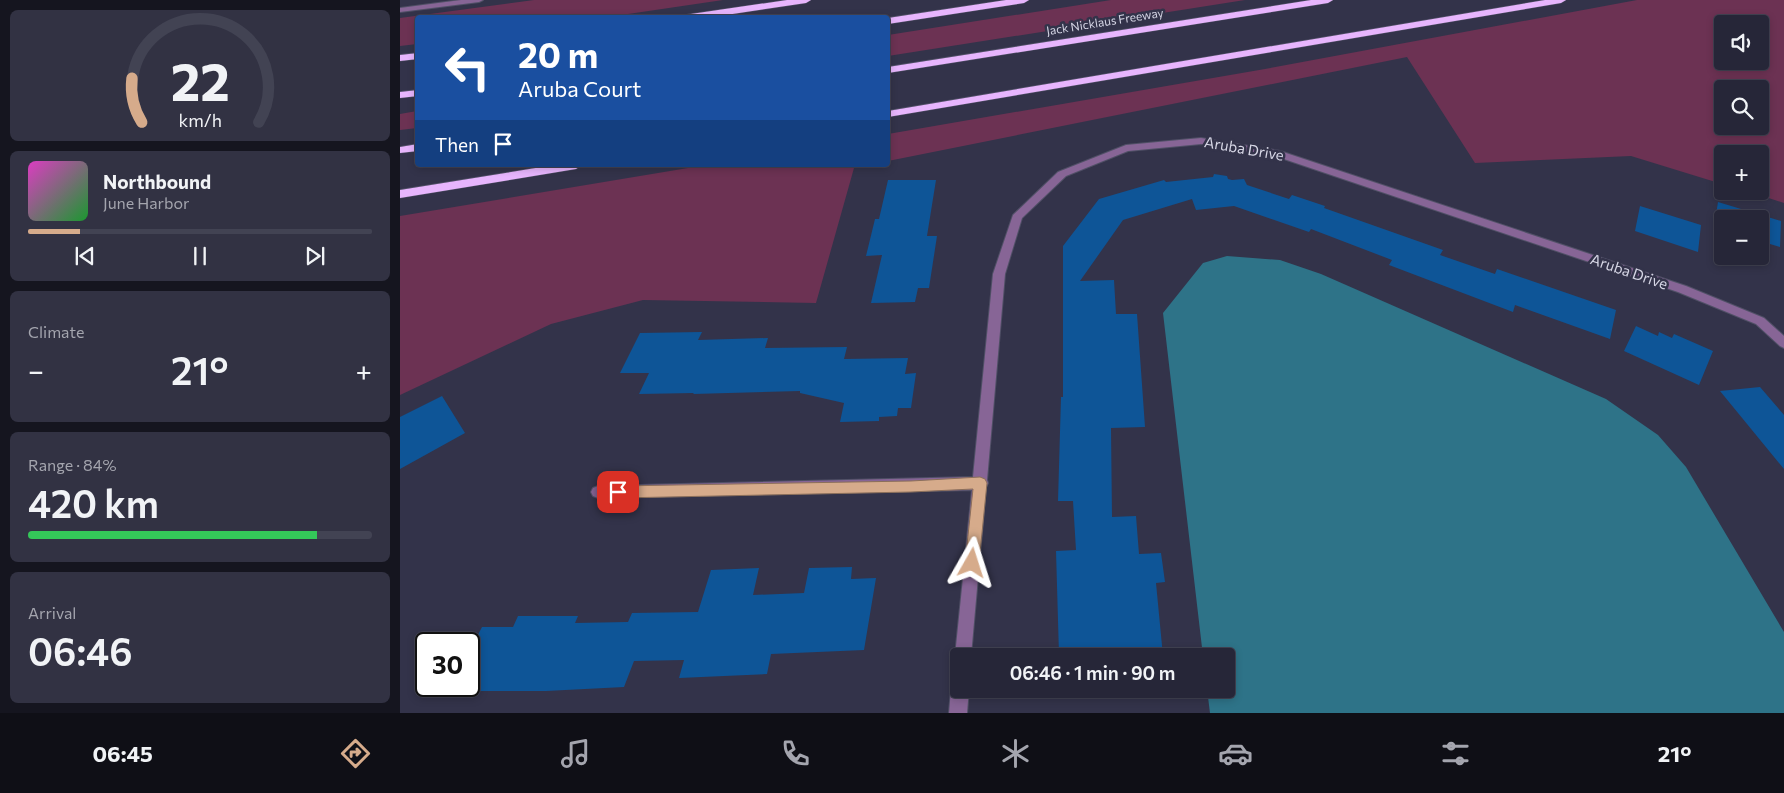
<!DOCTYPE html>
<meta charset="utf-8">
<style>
body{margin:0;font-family:Commissioner,sans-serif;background:#323243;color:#f1f3f6;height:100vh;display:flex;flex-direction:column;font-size:19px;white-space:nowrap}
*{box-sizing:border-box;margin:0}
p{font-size:16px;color:#a4a5ae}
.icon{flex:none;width:28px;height:28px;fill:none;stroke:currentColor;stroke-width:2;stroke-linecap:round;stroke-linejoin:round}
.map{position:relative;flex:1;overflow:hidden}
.sheet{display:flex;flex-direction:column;gap:10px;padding:10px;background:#15151f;width:400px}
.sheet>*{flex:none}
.hud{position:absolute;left:15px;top:15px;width:475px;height:152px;border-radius:5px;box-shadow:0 2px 8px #0003,0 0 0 1px #424353;background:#1a4fa0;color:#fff;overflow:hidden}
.controls{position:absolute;left:1314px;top:15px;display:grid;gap:10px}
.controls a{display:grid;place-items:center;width:55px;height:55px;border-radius:5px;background:#262638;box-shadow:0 2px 8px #0003,0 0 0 1px #424353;font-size:25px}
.speed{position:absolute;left:15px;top:632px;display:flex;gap:10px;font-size:25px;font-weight:700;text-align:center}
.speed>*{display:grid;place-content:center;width:65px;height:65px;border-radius:50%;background:#262638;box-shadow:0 2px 8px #0003,0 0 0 1px #424353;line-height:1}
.speed .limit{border:2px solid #111;border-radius:8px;background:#fff;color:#111}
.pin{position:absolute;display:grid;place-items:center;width:42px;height:42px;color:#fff;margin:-21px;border-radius:10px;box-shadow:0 2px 8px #0006}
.me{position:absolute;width:55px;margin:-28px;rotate:6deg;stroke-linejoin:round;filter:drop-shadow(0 0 4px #0008)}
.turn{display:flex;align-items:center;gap:18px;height:105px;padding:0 20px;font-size:22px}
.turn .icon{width:65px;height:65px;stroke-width:2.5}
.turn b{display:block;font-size:35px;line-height:42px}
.then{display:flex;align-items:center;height:48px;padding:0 20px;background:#0003;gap:10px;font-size:19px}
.big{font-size:38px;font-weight:600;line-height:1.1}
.sheet .widget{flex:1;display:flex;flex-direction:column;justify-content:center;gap:8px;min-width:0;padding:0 18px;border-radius:8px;background:#323243}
.sheet .dial{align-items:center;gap:0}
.dial svg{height:130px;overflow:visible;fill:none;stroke:#424353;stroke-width:7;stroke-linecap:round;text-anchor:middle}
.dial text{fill:#f1f3f6;stroke:none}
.song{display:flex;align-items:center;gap:15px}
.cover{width:60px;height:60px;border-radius:8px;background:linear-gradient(135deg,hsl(310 70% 55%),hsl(130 70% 35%))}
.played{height:5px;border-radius:2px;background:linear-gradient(90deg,#d6ab8b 15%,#424353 15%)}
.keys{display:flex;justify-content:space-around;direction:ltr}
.heat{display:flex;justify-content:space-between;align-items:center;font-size:28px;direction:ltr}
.charge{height:8px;border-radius:4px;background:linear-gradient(90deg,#34c759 84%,#424353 0)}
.trip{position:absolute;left:550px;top:648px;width:285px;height:50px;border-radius:5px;background:#262638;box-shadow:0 2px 8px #0003,0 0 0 1px #424353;font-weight:600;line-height:50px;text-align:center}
.tabs{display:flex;height:80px;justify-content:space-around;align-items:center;background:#0f0f16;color:#a4a5ae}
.tabs .icon{width:35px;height:35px}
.tabs .current{color:#d6ab8b}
.tabs b{font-size:22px;color:#f1f3f6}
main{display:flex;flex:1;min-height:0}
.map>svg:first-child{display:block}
.green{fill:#6c3253;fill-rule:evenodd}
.water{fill:#2e7388}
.building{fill:#0e5597}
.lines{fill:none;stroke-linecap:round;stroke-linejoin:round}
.minor-casing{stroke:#505066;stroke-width:2}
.highway-casing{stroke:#505066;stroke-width:1}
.minor{fill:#876596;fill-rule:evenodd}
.highway{fill:#e7b5fd;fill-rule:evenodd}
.route{fill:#d6ab8b;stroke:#8b6f5a}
.labels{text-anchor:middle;stroke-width:5;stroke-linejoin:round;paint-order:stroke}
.far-street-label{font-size:12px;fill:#d6d6e5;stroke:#33334a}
.street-label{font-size:15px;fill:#d6d6e5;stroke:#33334a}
</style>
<main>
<section class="sheet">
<div class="widget dial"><svg viewBox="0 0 100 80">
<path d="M14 69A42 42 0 1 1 86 69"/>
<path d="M14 69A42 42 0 0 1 8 42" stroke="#d6ab8b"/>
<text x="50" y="56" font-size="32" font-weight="700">22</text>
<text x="50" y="72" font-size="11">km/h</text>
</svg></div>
<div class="widget">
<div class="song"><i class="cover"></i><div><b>Northbound</b><p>June Harbor</p></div></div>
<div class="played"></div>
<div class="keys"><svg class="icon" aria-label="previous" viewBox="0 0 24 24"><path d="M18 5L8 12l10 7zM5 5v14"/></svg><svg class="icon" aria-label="pause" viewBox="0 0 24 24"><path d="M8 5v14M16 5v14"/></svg><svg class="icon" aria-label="next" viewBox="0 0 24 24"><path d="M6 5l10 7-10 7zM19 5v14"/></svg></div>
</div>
<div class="widget"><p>Climate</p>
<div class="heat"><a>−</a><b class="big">21°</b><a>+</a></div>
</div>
<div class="widget"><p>Range · 84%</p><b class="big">420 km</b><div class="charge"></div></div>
<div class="widget"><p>Arrival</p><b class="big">06:46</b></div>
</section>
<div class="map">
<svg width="1384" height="713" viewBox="0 0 1384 713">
<rect width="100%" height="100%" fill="#33334a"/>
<!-- green -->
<path class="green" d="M134,0H323L201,18H18L17,44L0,46V18Z
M711,0H845L488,56V35Z
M1237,0H1384V203L1347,191H1360V154H1322V184L1231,156L1075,163L1007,57L488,161V134L865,69ZM1322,24H1360V61H1322ZM1322,89H1360V126H1322Z
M17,111V128L0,130V114Z
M306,165H468L454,168L416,303L243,300L151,324L0,395V216Z"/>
<!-- water -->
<path class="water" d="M827,256L880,260L921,274L1206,399L1258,435L1286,467L1384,632V713H810L807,689H826V656H803L763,313L803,263Z"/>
<!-- building -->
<path class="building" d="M814,174L827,176L828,179L832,180L844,179L847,185L889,199L892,195L925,206L924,208L1043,250L1040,255L1095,274L1097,269L1216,310L1210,339L1115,305L1113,312L989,265L992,260L911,229L909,232L834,206L796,210L792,199L723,220L680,281L714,280L716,314H737L745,427L711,428L712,517L736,516L739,554L761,553L765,582L756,583L763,656L659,655L656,551L676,550L673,501H658L661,397H663V246L699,199L764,180L766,182L813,177Z
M488,180H536L527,236H537L529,288H518L515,302L471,303L482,255L466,256L475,219H479Z
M1318,202L1381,221L1380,247L1360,241V219H1322V229L1314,227Z
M1240,206L1301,225L1298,252L1235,231Z
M1236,326L1258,336L1259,332L1272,338L1274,334L1313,351L1299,385L1224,351Z
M302,332L298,340L368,338L365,348L447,347L444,359L508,358L505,374L516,373L511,408H498L497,416L479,417V421L440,422L444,403L400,393V391L293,394L294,393L239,394L249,373H220L240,333Z
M1360,387L1384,415V469L1320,391Z
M42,396L65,433L0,469V417Z
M452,567L451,579L476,578L464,650L371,654L367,674L279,678L284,660L234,661L224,687L146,691H69V652L82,627H113L118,616H178L175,623L228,622L232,613L298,612L311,570L359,568L353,595L404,593L409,568Z
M694,689H766V691L694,694Z"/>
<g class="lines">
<defs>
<path id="minor" d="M61,0H83L79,2L0,12V8Z
M801,138L880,151L1286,286L1364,318L1384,336V348L1380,346L1356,324L1278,292L875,156L801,144L728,151L666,176L622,218L605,274L587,480L588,483L586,487L571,656H559V663L555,656L572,490L198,498L193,496L191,492L193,488L198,486L573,477L593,274L613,215L658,172L726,145Z
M559,681V689H569L567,713H549L551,689L554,683Z"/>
<path id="highway" d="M387,0H411L406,3L306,18H280L284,15Z
M606,0H629L624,3L488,24V18Z
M911,0H933L928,3L488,73V67Z
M1145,0H1166L1161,3L488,117V111Z
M18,53V59L0,61V55Z
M18,90V96L0,98V92Z
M18,144V151L0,153V147Z
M154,165H182L176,169L0,198V190Z"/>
</defs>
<!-- minor casing -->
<use href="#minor" class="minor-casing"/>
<!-- highway casing -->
<use href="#highway" class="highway-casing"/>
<!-- minor -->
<use href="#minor" class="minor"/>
<!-- highway -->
<use href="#highway" class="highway"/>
</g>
<!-- route -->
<path class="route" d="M580,477L585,479L587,483L579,563L577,567L572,569L567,567L565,563L573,489L511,492L218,498L213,496L211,492L213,488L218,486L511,481Z"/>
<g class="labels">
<!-- far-street labels -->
<g class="far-street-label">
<text transform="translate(705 22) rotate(-9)" y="4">Jack Nicklaus Freeway</text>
</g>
<!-- street labels -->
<g class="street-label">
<text transform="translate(844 149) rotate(10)" y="5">Aruba Drive</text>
<text transform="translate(1229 272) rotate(19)" y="5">Aruba Drive</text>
</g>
</g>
</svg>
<div class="controls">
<a><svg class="icon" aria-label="sound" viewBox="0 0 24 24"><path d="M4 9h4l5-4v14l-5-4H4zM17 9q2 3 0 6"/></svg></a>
<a><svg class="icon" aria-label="search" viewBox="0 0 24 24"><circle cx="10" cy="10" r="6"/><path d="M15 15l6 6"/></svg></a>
<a>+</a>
<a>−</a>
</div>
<div class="speed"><div class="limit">30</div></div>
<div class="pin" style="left:218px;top:492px;background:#d93025"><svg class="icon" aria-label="arrive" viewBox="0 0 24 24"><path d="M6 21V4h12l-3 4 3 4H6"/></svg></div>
<svg class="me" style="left:572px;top:563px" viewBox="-20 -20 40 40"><path d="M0-17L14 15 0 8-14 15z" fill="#d6ab8b" stroke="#fff" stroke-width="4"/></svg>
<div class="trip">06:46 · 1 min · 90 m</div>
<div class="hud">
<div class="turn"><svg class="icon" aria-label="left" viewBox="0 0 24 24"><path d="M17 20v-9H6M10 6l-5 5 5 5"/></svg><div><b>20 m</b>Aruba Court</div></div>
<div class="then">Then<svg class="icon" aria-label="arrive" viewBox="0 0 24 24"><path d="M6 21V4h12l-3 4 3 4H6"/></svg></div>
</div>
</div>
</main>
<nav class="tabs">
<b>06:45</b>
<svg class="icon current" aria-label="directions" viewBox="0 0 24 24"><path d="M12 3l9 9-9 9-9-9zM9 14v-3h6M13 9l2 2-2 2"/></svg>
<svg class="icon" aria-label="music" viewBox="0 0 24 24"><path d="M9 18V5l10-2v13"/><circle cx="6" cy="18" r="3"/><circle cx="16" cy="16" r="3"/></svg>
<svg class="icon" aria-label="phone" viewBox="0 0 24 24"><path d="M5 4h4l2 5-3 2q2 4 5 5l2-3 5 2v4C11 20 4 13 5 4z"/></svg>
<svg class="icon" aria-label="climate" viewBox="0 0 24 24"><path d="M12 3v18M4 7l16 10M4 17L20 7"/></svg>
<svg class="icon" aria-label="car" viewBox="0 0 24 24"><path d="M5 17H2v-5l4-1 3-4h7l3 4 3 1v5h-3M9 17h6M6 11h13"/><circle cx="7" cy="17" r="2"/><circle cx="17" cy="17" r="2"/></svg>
<svg class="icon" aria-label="filters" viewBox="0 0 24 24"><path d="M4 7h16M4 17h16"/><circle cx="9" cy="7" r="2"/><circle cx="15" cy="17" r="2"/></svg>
<b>21°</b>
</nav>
